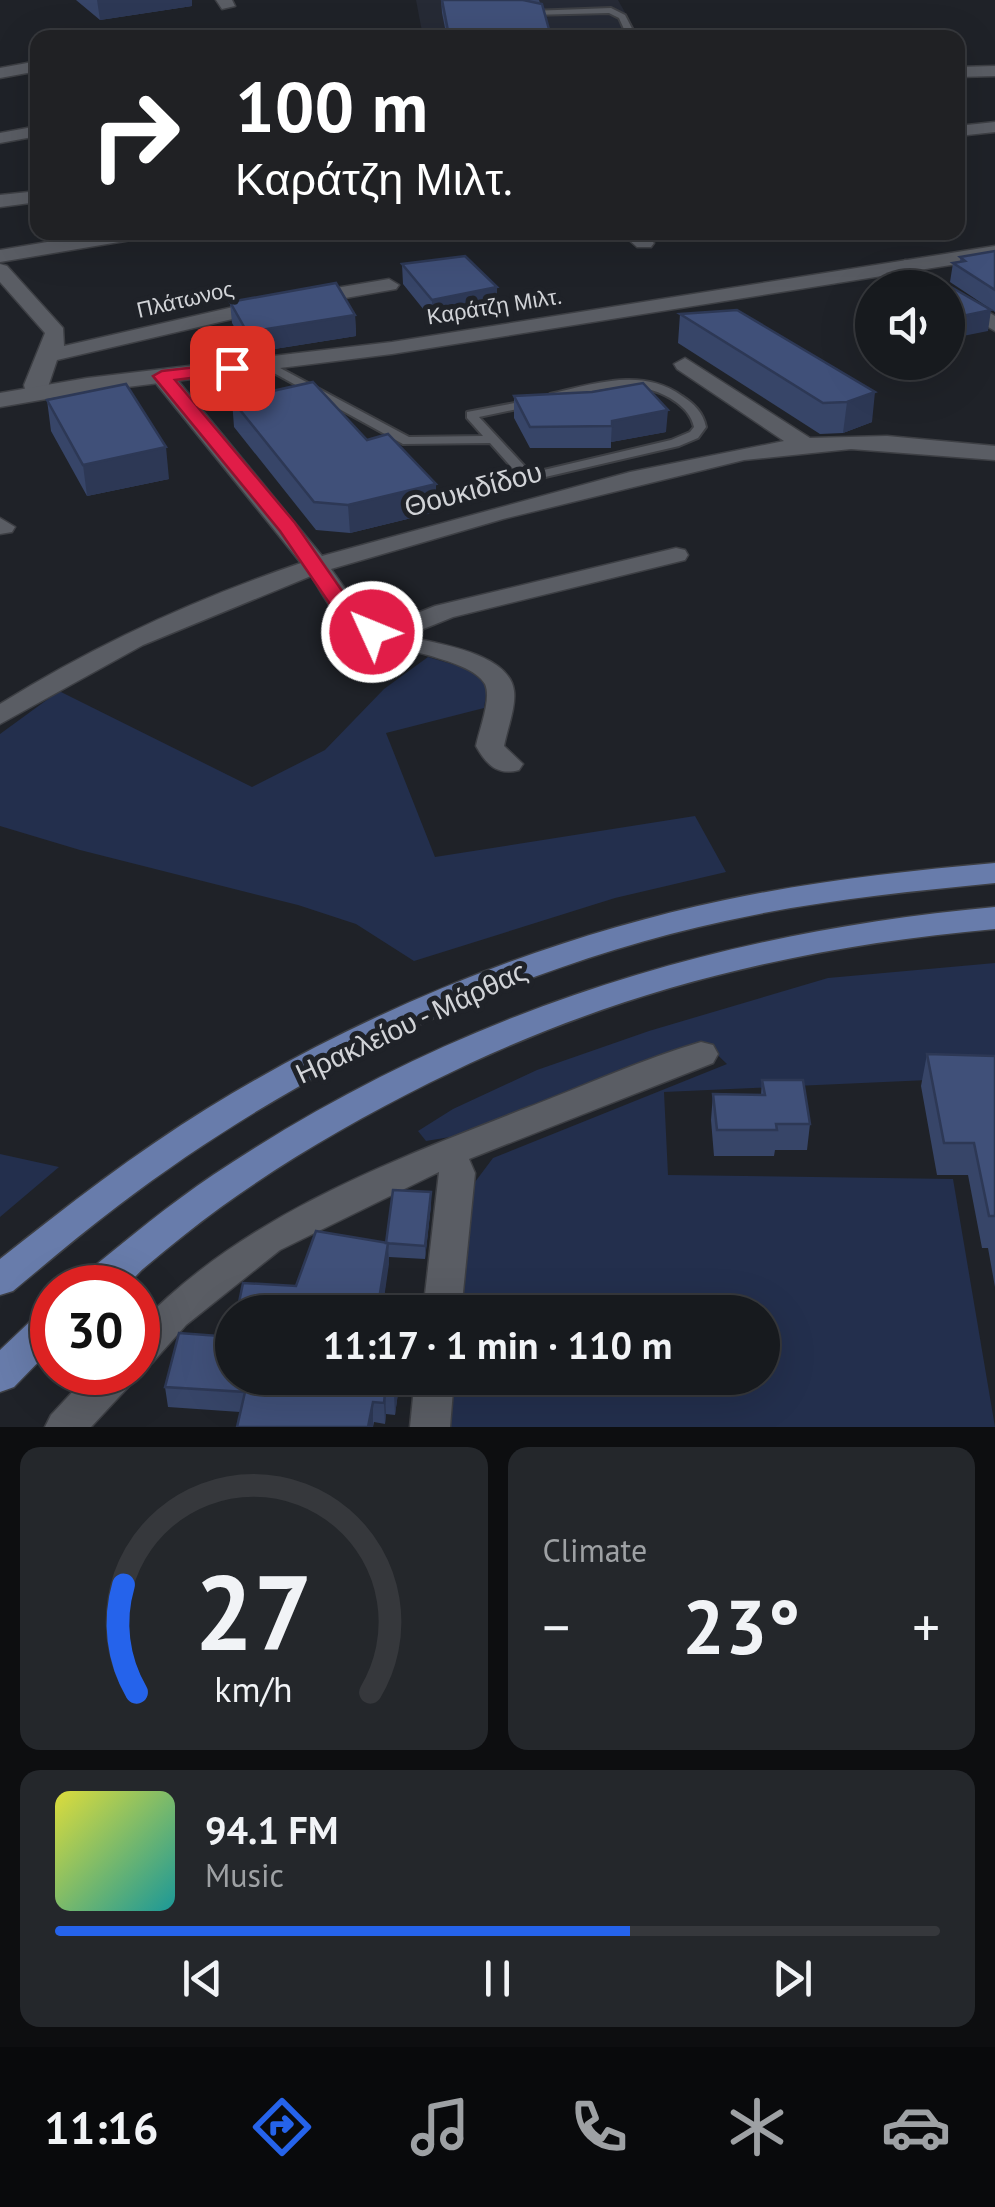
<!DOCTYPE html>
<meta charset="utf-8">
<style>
body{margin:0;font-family:"PT Sans",sans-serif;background:#24272b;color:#f1f3f6;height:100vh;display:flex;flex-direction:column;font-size:38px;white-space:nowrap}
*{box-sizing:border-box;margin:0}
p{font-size:32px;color:#9ea1a4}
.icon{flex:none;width:55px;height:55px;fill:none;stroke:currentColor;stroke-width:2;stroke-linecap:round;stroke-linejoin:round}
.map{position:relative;height:1427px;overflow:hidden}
.side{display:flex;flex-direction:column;gap:20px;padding:20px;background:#0d0e10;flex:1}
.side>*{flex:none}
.banner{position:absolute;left:30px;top:30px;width:935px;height:210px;border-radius:20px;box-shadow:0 10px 40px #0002,0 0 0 2px #36383c;background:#202124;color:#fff;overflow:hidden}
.controls{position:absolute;left:855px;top:270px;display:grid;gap:20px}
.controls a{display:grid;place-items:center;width:110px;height:110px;border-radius:50%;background:#171a1e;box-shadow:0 10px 40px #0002,0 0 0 2px #36383c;font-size:50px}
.speed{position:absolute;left:30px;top:1265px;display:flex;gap:20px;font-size:50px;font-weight:700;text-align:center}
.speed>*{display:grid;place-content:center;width:130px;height:130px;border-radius:50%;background:#171a1e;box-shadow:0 10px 40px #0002,0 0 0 2px #36383c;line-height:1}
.speed .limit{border:15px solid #d22;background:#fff;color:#111}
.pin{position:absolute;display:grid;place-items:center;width:85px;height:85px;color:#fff;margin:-42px;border-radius:20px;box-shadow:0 5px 15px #0006}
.me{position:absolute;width:110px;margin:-55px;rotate:314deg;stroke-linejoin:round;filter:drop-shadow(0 0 8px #0008)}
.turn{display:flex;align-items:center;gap:35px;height:210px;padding:0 40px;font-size:45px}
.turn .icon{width:130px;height:130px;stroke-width:2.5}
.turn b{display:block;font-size:70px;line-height:85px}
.big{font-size:75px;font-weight:800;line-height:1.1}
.side .widget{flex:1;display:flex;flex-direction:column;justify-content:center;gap:15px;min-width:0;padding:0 35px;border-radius:20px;background:#24272b}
.side .dial{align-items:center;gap:0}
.dial svg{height:260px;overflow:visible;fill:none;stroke:#36383c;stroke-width:7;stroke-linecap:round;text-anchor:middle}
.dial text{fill:#f1f3f6;stroke:none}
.song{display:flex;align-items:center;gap:30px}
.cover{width:120px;height:120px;border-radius:15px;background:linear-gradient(135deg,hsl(60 70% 55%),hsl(180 70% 35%))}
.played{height:10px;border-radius:5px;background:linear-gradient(90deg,#2563eb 65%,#36383c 65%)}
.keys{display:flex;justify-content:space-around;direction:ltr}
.heat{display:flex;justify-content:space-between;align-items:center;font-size:55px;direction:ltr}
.side .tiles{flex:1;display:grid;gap:20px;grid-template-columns:1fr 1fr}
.widget:last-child{grid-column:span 2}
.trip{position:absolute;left:215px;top:1295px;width:565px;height:100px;border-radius:50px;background:#171a1e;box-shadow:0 10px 40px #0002,0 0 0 2px #36383c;font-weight:800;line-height:100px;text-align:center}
.menu{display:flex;height:160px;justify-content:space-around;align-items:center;background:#090a0c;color:#9ea1a4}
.menu .icon{width:70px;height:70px}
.menu .active{color:#2563eb}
.menu b{font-size:45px;color:#f1f3f6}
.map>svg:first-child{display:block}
.built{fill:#262a35}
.green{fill:#232f4d}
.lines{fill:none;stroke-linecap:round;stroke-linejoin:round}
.service-casing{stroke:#3d3f44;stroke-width:4}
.minor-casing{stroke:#3d3f44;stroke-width:3}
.tertiary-casing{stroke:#3d3f44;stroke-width:3}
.primary-casing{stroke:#3d3f44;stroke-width:3}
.service{fill:#5a5d64;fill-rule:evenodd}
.minor{fill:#5a5d64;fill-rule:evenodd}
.tertiary{fill:#5a5d64;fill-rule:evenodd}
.primary{fill:#687cab;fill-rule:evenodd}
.wall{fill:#374568}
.shaded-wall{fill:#2d3855}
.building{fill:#405079;stroke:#2d3855;stroke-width:2.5}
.route{fill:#e11d48;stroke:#92132f;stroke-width:2.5}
.labels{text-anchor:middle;stroke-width:10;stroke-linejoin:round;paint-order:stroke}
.far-street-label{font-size:22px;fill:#d1d3d7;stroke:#1f2228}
.street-label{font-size:28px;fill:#d1d3d7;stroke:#1f2228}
</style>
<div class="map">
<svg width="995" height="1427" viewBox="0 0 995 1427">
<rect width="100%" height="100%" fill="#1f2228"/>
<!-- built -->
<path class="built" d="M416,0H618L639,37H423Z"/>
<!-- green -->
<path class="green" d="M428,657L462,667L488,682L484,708L386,733L435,857L695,816L726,872L615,898L414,961L356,924L298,905L80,850L0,826V734L59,691L252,787L325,750L384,689Z
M995,963V1077L664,1092L668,1175L953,1179L995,1427H448L453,1378H762V1312H459L475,1182L493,1158L727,1064L703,1041L474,1133L426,1141L418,1131L453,1109L537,1070L649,1031L828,978Z
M0,1154L59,1167L0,1217Z"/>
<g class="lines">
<defs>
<path id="service" d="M611,8L625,15L637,38H628L619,18L609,13L530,15L526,13L530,11Z
M267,361L409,437L483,436L467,418V412L536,399V405L479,417L531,473L671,440L690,432L694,427C691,415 685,409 676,402C638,375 595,391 554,401L548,397L550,394C594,384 642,367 682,396C694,404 703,412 706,427L698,438L679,446L528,481L523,480L490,443L403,444L263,367V363Z"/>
<path id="minor" d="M216,0H232L235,6L222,9Z
M38,61V71L0,78V68Z
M995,66V76L958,77V67Z
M995,122V132L958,136V126Z
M38,126V136L0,143V133Z
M38,191V202L0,207V195Z
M106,232H152L143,238L0,262V250Z
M620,232H642L654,243L651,247H637Z
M905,260L912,262L947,288H923L895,266Z
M0,264L7,266L63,328L64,346L264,300L274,306L271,310L57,360L46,393L35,400L27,398L24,385L45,333L0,282Z
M389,279L399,285L396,289L306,305L296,299L306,293Z
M948,288L995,316V331L948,303Z
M685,358L810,438L887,436L995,446V460L851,449L744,460L503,519L331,569L364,615L385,626L435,606L676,548L685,550L688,555L685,560L453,617L406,636C437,644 510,653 514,691C516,707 507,730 504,746L523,764L519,770C497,776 486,764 476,746C479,730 492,699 485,684C470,656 379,650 349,627C333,616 322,592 311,576L143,645L0,724V704C95,645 195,599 301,563L154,381L151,376L154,371H170L322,556L630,472L784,441L677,369L674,364Z
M0,518L15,527L12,532L0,534Z
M701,1042L713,1045L718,1054L713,1063L469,1159L475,1173L461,1312H423L439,1172L280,1250L186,1325L152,1363L138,1367V1326C244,1215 389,1162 529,1107C586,1085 643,1059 701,1042Z
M91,1372H136L131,1384L91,1427H45L51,1415Z
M415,1378H454L450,1427H410Z"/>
<path id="tertiary" d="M995,246V258L392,354L87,392L0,407V393L87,378L392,342Z"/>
<path id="primary" d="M995,863V883C904,892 814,901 725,921C509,968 295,1071 119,1205C83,1232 48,1262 13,1291L0,1295V1259C67,1206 135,1153 208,1108C365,1011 545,938 725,900C815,881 904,871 995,863Z
M995,907V929C794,947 610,992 429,1083C357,1119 286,1160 221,1207C195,1226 169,1247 144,1268C138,1273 129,1285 121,1288C109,1292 88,1288 75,1288L81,1277C124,1242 167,1206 213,1175C452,1015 710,933 995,907Z
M52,1308V1348L14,1387L0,1392V1350L39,1313Z"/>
</defs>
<!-- service casing -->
<use href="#service" class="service-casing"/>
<!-- minor casing -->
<use href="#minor" class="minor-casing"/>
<!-- tertiary casing -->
<use href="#tertiary" class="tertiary-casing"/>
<!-- primary casing -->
<use href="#primary" class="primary-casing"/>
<!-- service -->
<use href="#service" class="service"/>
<!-- minor -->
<use href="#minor" class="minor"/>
<!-- tertiary -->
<use href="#tertiary" class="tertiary"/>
<!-- primary -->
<use href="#primary" class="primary"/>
</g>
<!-- wall -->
<path class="wall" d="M76,0H192V6L100,20Z
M441,0H539L550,33V38H447L442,13Z
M995,251V312L950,282L953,263L960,262V257Z
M402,264L497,308L432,320L403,284Z
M230,302L355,315L356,336L249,353L232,323Z
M737,310L872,422L843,433L820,434L678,343L680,314Z
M514,396L666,432L611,442V448H530L514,418Z
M47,400L169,479L87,496L51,431Z
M232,400L436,484V512L350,533L316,530L234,427Z
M927,1054L995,1056V1287L988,1248H982L968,1175H937L921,1086Z
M762,1080L810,1124L807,1150H775L774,1156H714L711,1120L713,1094L761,1095Z
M431,1192V1205L425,1259L389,1257L382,1312H237L296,1286L386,1243Z
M400,1378L395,1415L386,1414L385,1424L374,1422L373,1427H237L240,1412L168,1407L165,1387Z"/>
<!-- shaded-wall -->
<path class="shaded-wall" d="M97,0H192V6L100,20Z
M497,287V308L432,320V300Z
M991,310L988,331L948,339V319Z
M355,315L356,336L249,353L247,332Z
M875,392L872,422L843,433L847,402Z
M668,410L666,432L611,442L612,421Z
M166,447L169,479L87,496L83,465Z
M436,484V512L350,533L348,505Z
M431,1192V1205L425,1259V1246Z
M388,1243L389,1264L382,1312H377Z
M396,1378H400L395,1415L394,1394Z
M385,1393L386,1414L385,1424L384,1403Z
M373,1402V1427H368Z"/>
<!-- building -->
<path class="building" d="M442,0H523L542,4L550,33L449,36Z
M995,251V290L953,263L965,261L960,257Z
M465,256L497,287L432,300L402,264Z
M336,283L355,315L247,332L230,302Z
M951,287L991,310L948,319V288Z
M737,310L875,392L847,402L823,403L680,314Z
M313,382L367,440L388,434L436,484L348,505L314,502L232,400Z
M643,383L668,410L612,421V426L530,427L514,396L592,392Z
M126,384L166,447L83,465L47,400Z
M927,1054L995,1056V1216H989L974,1143H944Z
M762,1080H803L810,1124H776L777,1130H717L713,1094L765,1095Z
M393,1190L431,1192L425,1246L386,1243Z
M316,1231L388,1243L377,1312H237L243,1283L296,1286Z
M179,1333L232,1337V1335V1378H396L394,1394L385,1393L384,1403L373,1402L368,1427H237L245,1392L165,1387Z"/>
<!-- route -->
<path class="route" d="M232,363L241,368L238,372L175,380L295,523L349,601L379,627L382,632L379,637H364L334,610L280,531L153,376L162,371Z"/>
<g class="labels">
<!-- far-street labels -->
<g class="far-street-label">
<text transform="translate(185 299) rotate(-13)" y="8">Πλάτωνος</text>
<text transform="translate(494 306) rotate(-9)" y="8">Καράτζη Μιλτ.</text>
</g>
<!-- street labels -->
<g class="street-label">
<text transform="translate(473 489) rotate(-15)" y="10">Θουκιδίδου</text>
<text transform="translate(411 1022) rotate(-25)" y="10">Ηρακλείου - Μάρθας</text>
</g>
</g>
</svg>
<div class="controls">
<a><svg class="icon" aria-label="sound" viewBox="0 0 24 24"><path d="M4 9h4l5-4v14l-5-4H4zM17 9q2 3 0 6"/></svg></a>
</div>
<div class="speed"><div class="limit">30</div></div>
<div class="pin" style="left:232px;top:368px;background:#d93025"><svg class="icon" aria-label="arrive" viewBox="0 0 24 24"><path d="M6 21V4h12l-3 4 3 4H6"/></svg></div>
<svg class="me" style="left:372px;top:632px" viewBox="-20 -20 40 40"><circle r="17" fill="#e11d48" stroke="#fff" stroke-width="3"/><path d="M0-11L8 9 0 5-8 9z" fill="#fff"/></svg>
<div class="trip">11:17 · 1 min · 110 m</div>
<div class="banner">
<div class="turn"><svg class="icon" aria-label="right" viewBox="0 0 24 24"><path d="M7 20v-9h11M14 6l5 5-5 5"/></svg><div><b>100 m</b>Καράτζη Μιλτ.</div></div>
</div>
</div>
<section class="side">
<div class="tiles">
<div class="widget dial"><svg viewBox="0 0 100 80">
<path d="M14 69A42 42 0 1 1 86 69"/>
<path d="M14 69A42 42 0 0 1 10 36" stroke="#2563eb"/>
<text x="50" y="56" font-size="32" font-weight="700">27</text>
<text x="50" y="72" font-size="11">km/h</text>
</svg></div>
<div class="widget"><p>Climate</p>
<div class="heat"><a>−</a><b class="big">23°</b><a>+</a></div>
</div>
<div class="widget">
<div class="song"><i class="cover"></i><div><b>94.1 FM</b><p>Music</p></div></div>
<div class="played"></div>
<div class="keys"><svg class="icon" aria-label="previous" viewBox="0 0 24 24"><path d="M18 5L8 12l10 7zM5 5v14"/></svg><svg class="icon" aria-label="pause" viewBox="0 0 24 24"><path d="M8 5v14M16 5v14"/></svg><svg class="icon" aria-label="next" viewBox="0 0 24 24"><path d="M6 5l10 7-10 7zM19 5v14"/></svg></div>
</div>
</div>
</section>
<nav class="menu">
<b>11:16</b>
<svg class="icon active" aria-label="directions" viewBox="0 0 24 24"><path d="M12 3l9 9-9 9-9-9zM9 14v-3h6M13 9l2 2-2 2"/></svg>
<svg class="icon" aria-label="music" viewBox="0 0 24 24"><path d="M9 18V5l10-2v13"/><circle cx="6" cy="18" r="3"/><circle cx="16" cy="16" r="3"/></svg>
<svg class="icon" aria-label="phone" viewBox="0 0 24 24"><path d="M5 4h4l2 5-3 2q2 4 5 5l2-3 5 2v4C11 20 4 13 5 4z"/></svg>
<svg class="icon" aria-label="climate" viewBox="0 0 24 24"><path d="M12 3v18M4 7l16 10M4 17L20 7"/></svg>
<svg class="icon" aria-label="car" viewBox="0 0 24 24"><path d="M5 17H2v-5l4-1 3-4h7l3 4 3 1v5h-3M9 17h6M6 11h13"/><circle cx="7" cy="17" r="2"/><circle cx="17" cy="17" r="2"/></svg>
</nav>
